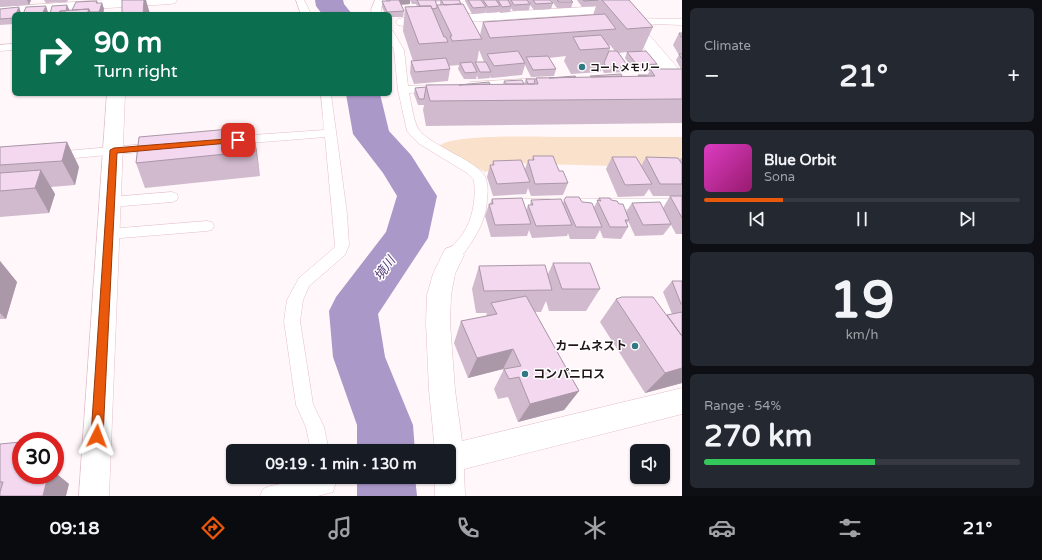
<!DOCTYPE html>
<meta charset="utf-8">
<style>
body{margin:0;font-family:"Varela Round","Noto Sans JP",sans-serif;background:#242831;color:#f1f3f6;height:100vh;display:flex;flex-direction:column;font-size:15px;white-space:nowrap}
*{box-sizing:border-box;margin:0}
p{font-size:13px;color:#9ea1a6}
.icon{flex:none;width:22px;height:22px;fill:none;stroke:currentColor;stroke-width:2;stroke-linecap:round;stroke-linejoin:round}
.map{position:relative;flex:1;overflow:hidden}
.sheet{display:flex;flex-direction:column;gap:8px;padding:8px;background:#0d0f14;width:360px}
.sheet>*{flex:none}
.guide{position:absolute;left:12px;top:12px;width:380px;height:84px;border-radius:6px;box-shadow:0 1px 3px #0004;background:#0b6e4f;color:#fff;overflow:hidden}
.controls{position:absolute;left:630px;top:444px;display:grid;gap:8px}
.controls a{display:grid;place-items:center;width:40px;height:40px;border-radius:6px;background:#171b24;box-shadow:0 1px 3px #0004;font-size:20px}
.speed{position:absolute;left:12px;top:432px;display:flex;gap:8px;font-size:20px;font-weight:700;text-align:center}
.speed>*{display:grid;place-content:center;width:52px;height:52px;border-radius:50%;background:#171b24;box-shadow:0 1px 3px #0004;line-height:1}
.speed .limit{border:6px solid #d22;background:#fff;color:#111}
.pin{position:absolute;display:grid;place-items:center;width:34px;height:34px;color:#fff;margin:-17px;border-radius:8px;box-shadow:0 2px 6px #0006}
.me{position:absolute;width:44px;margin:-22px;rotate:3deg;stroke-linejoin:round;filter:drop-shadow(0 0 3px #0008)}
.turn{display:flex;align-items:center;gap:14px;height:84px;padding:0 16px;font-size:18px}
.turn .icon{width:52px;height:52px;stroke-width:2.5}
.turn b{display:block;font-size:28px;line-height:34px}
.big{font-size:30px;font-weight:800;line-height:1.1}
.sheet .widget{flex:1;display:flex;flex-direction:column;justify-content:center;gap:6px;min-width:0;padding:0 14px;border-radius:6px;background:#242831}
.sheet .dial{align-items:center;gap:0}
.dial b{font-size:52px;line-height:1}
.song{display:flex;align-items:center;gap:12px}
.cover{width:48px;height:48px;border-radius:6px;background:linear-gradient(135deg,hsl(310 70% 55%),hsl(320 70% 35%))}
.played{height:4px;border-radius:2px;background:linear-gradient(90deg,#ea580c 25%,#363941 25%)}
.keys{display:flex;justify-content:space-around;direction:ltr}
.heat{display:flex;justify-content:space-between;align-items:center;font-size:22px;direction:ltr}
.charge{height:6px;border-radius:3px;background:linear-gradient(90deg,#34c759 54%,#363941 0)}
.trip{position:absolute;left:226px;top:444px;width:230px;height:40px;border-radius:6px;background:#171b24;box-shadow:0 1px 3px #0004;font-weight:800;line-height:40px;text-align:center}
.tab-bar{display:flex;height:64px;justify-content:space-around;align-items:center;background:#090b0e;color:#9ea1a6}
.tab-bar .icon{width:28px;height:28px}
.tab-bar .current{color:#ea580c}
.tab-bar b{font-size:18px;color:#f1f3f6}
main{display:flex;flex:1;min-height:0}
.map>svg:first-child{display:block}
.green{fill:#fae1cb}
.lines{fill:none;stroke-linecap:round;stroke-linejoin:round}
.river{fill:#aa98c9;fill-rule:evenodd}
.lane-casing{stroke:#e4c0c9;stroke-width:1}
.street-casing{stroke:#e4c0c9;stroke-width:1}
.lane{fill:#fff;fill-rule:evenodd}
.street{fill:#fff;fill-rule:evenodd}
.wall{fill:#d1bace;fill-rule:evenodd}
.shaded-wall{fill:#aa97a7}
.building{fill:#f3d8ef;stroke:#aa97a7}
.route{fill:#ea580c;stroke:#983908}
.poi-dot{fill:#337985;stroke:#fff;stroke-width:1.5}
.labels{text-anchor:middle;stroke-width:3;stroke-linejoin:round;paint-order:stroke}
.far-poi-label{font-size:10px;font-weight:bold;fill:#221619;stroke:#fff;text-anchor:start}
.poi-label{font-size:12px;font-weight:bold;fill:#221619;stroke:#fff;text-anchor:end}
.water-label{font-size:13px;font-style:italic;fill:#513875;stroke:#fff}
</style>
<main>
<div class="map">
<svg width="682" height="496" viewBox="0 0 682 496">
<rect width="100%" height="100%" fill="#fff7f9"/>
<!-- green -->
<path class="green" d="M569,137H682V168L507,163L485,172L439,146C453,133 545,137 569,137Z"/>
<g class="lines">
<!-- river -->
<path class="river" d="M315,0H343L344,4L352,14H322L316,6Z
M346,94H380L389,131L411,155L437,196L428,238L378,314L385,357L413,425L415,451H357V425L333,357L329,311L336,297L386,232L397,196L383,173L353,134Z
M357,477H415L417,496H357Z"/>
<defs>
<path id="lane" d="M296,0H304L311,14H301Z
M375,0H383L381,10L382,14H372L371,10Z
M629,18L682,19V25L626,23L624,21Z
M390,30L393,31L404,50L408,86L433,85L438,88L433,91L409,93C411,102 414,125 420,131C433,147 481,162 486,179C488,185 488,192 487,198C487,214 480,230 471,243C465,252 459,262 448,259L446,255C450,248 457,242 462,235C473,219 476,200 474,180L467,173L418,143L407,131L398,90L394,50L390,42Z
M14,44V50L0,51V45Z
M542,78L546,79L547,81L546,83L471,88L466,85L471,82Z
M321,94H331L347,214L349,245L345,255L309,286L303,300L300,321L313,404L324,427L329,451H311L306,427L296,405L284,321L287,300L299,278L334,248L335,245L325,137L238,144L234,143L232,140L234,137L238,136L324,130Z
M157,143L161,144L163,147L161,150L54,160L50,159L48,156L50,153L54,152Z
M172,192L177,194L178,197L177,200L172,202L111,207L106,205L104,202L106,199L111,197Z
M506,199H549L554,201L556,204L554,207L549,209H506L501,207L499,204L501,201Z
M574,199H682V209H574L569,207L567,204L569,201Z
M207,221L212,222L214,226L212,230L207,231L109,239L104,238L102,234L104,230L109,229Z
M316,477H334L335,485L333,492L318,496H260L263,489L270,486Z"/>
<path id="street" d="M104,0H177L175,3L170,4L0,15V7Z
M619,5L624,6L626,9L624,12L403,26L398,25L396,22L398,19L403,18Z
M627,14L632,15L682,73V88L676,87L622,21L620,18L622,15Z
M107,94H125L109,496H79Z
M453,246L461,249L464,255L455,274L451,295L450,323L455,390L462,441L682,388V414L464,469L465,496H435V477H449V451H435L429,390L426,323L427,295L433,274L445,249Z"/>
</defs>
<!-- lane casing -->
<use href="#lane" class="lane-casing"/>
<!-- street casing -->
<use href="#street" class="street-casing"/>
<!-- lane -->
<use href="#lane" class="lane"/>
<!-- street -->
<use href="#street" class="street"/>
</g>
<!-- wall -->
<path class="wall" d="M0,0H31L29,5L0,7Z
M44,0H68L67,2L46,3Z
M386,0H410V4L401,5L404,11L403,17H390V14H385L382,7V1H386Z
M410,0H459L480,35L483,22L593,15L596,6L582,7L577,0H629L653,27L642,51L657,64L654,69H681L676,60L679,55L673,45L679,33H682V123L426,126L423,110L424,105H418L414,94L415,88L426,87V85L503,84L504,81L524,84L526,79L590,77V76H638V75H647L650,71H634L625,58L627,52L619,53L628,66L625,72L604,73L602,69L600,72L571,74L564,61L566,56L549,58L556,69L554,76L531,77L525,65L522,75L491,78L490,76V78L478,79L477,75L476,79H464L458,69L459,65L448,66L450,69L448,81L414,84L410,73L411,61H413L403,31L405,7L417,6L416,4H412ZM440,1V5L437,6L435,2ZM610,45L615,51H609L610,48L609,46ZM479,50L484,62H477Z
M459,0H550L553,3L551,9L534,10L530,5L529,10L513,11L511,8L510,12L500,13L499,11V12L486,13L485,11V13L472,14L465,1V0Z
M551,0H571L573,2L571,8H557Z
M97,1L98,3H102L104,9L103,14H50L72,10Z
M19,7L21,13V14H14V24L0,25V10Z
M253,127L260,176L145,188L136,163Z
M67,142L79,167L75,185L51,187L55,194L49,213L0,217V147Z
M533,156L559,171L568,183L563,195L531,196L528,188L526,194L493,196L487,177L490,165H492L493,161L525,169L528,160H532Z
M612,157L641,166L646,157L680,160L681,158H682V196H653L649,189L644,196L618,197L606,169Z
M670,196H682V234H676L671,225L663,235L635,236L628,221L627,224L628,227L621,239L603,238L600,230L595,239H570L568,233L567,236L532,238L529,230L527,236L491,237L485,216L489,204H490L492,199L526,211L528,205H530L531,200L563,203L566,197L582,202L594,207L599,198L611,200L619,204L626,212L632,203L663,208Z
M0,261L17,282L6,319H0Z
M553,263L600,289L586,311H549L546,301L541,312H535L579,391L564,410L518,422L508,397L498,399L494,389L503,371V369L468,378L454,343L461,321L486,316L487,313H476L472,289L479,266L548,274Z
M672,281H682V383L645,393L600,322L616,299L667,315L672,314L663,292Z
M0,444L55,475V452L61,457L58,475L69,484L0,491Z"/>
<!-- shaded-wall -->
<path class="shaded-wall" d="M27,0H31L29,5Z
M144,0H146L150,14H143Z
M394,0H410V4L393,5Z
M102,3L104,9L103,14H100L99,12Z
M67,5L70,11L65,14Z
M46,6L48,12L47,14H42Z
M19,7L21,13V14H16Z
M89,9L91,14H87Z
M253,127L257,152L260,176L256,151Z
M67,142L79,167L75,185L62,161Z
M41,170L55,194L49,213L35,188Z
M0,261L17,282L6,319L0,313Z
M513,349L503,369L468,378L477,358Z
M682,368V383L645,393L665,373Z
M579,391L564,410L518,422L530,404Z
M55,452L61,457L58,475L69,484L66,496H43L42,475H55Z"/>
<!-- building -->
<path class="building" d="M122,0H144L143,14H122Z
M390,0H399L404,11L387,12L382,1H390Z
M417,0H435L437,6V8L432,9L431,6H420Z
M441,0H459L461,4L444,5Z
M468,0H481L486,7L473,8Z
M483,0H496L500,6L488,7Z
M498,0H509H508L511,6L502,7Z
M511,0H527L530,4L514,5Z
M533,0H550L553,3L536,4Z
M557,0H571L573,2H559Z
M583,0H598L584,1Z
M602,0H629L653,27L627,29Z
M97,1L96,3H102L99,12H90L89,9L72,10L76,2Z
M463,4L482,39L452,41L450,36H452L437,5Z
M67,5L66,11H60L59,14H50L52,6Z
M46,6L42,14H23L26,7Z
M431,6L444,37H446L448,42L419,44L405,7Z
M19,7L16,14H14V18L0,19V9Z
M89,9L87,14H59L60,11Z
M605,14L616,29L490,38L483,22Z
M679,33H682V38Z
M601,35L610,48L580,50L573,37Z
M518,51L525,63L494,66L487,54Z
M609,51H617L628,66L606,67L604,63Z
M646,51L657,64L637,65L627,52Z
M679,54H682V59Z
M548,56L556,69L533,70L526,57Z
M446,58L450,69L415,72L411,61Z
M472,62L477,72L465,73L460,63Z
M475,62H486L491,72H480Z
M650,69H682V99L430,101L426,85L538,84L536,78L655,76Z
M621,74L622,76L591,77L590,76Z
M638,75H647V76H639Z
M575,76L576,77L549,78Z
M526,79H535L534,84H528Z
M522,80L524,84H506L504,81Z
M489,82L490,84L459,85Z
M426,87L424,99H419L415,88Z
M253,127L256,151L136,163L139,137Z
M67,142L62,161L0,165V147Z
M533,156H553L559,171H563L568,183L535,184L528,160H534Z
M612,157H636L652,184L625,185Z
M646,157L678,158L682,164V184H660Z
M521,160L530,182L497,184L490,165H494L493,161Z
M41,170L35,188L0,191V173Z
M670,196H682V218Z
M566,197H579L582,202L592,203L602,227H576L564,200Z
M522,198L531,224L495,225L489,204H493L492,199Z
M599,198H610L611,200L617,201L619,204H623L629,220H625L628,227H610L597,200L601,201Z
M561,199L572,225L536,226L528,205H533L531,200Z
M660,202L671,224L643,225L632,203Z
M553,263H590L600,289H562Z
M545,265L552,290L484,291L479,266Z
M672,281H682V304H681Z
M526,296L579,391L530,404L519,377L509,379L504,369L521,366L513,349L477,358L461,321L497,314L491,303Z
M622,297H653L682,336V368L665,373L616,299Z
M682,312V336L667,315Z
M21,442V475H48L43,496H0V492L3,482H0V444Z"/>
<!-- route -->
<path class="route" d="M238,138L240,139V142L117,153L103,436L101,440L97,441L93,440L91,436L110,150L114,148Z"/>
<!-- markers -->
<g class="poi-dot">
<circle cx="582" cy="67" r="4"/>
<circle cx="635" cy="346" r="4"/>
<circle cx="525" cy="374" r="4"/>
</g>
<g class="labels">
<!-- far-poi labels -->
<g class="far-poi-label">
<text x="590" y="71">コートメモリー</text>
</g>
<!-- poi labels -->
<g class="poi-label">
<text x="627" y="350">カームネスト</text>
<text x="533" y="378" text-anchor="start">コンパニロス</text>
</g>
<!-- water labels -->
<g class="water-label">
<text transform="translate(384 268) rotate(-54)" y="5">境川</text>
</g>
</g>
</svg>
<div class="controls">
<a><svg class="icon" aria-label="sound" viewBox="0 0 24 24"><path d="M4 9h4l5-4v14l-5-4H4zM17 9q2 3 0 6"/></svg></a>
</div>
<div class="speed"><div class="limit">30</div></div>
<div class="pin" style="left:238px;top:140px;background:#d93025"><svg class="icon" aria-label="arrive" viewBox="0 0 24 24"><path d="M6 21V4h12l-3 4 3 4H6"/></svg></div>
<svg class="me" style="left:97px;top:436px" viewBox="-20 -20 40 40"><path d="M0-17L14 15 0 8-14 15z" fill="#ea580c" stroke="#fff" stroke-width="4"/></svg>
<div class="trip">09:19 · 1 min · 130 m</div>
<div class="guide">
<div class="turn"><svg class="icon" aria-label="right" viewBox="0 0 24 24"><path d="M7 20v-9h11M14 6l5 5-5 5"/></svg><div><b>90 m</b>Turn right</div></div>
</div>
</div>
<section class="sheet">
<div class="widget"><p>Climate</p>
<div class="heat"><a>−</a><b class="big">21°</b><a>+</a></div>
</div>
<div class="widget">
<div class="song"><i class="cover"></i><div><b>Blue Orbit</b><p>Sona</p></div></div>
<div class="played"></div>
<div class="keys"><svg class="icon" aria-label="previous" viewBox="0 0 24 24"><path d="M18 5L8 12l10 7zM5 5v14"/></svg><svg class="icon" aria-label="pause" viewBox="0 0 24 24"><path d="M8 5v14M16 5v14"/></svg><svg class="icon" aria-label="next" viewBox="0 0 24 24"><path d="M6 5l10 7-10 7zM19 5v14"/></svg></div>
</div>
<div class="widget dial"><b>19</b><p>km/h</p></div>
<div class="widget"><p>Range · 54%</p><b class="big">270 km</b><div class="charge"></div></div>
</section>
</main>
<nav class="tab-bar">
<b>09:18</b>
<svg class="icon current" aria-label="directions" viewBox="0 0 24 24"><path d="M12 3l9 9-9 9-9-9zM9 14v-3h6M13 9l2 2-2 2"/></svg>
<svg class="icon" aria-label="music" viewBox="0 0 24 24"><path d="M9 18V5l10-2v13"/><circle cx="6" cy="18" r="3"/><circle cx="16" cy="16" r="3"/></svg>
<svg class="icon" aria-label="phone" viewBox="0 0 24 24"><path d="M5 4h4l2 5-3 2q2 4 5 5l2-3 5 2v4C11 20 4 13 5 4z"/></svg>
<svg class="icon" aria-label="climate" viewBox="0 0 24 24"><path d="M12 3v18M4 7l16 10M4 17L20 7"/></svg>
<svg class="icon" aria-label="car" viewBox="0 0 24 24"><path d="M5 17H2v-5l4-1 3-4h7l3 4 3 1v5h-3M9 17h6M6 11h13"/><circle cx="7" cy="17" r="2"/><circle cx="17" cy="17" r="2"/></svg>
<svg class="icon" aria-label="filters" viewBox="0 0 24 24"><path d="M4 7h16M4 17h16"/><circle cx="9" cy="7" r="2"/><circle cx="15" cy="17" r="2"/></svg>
<b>21°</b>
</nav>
